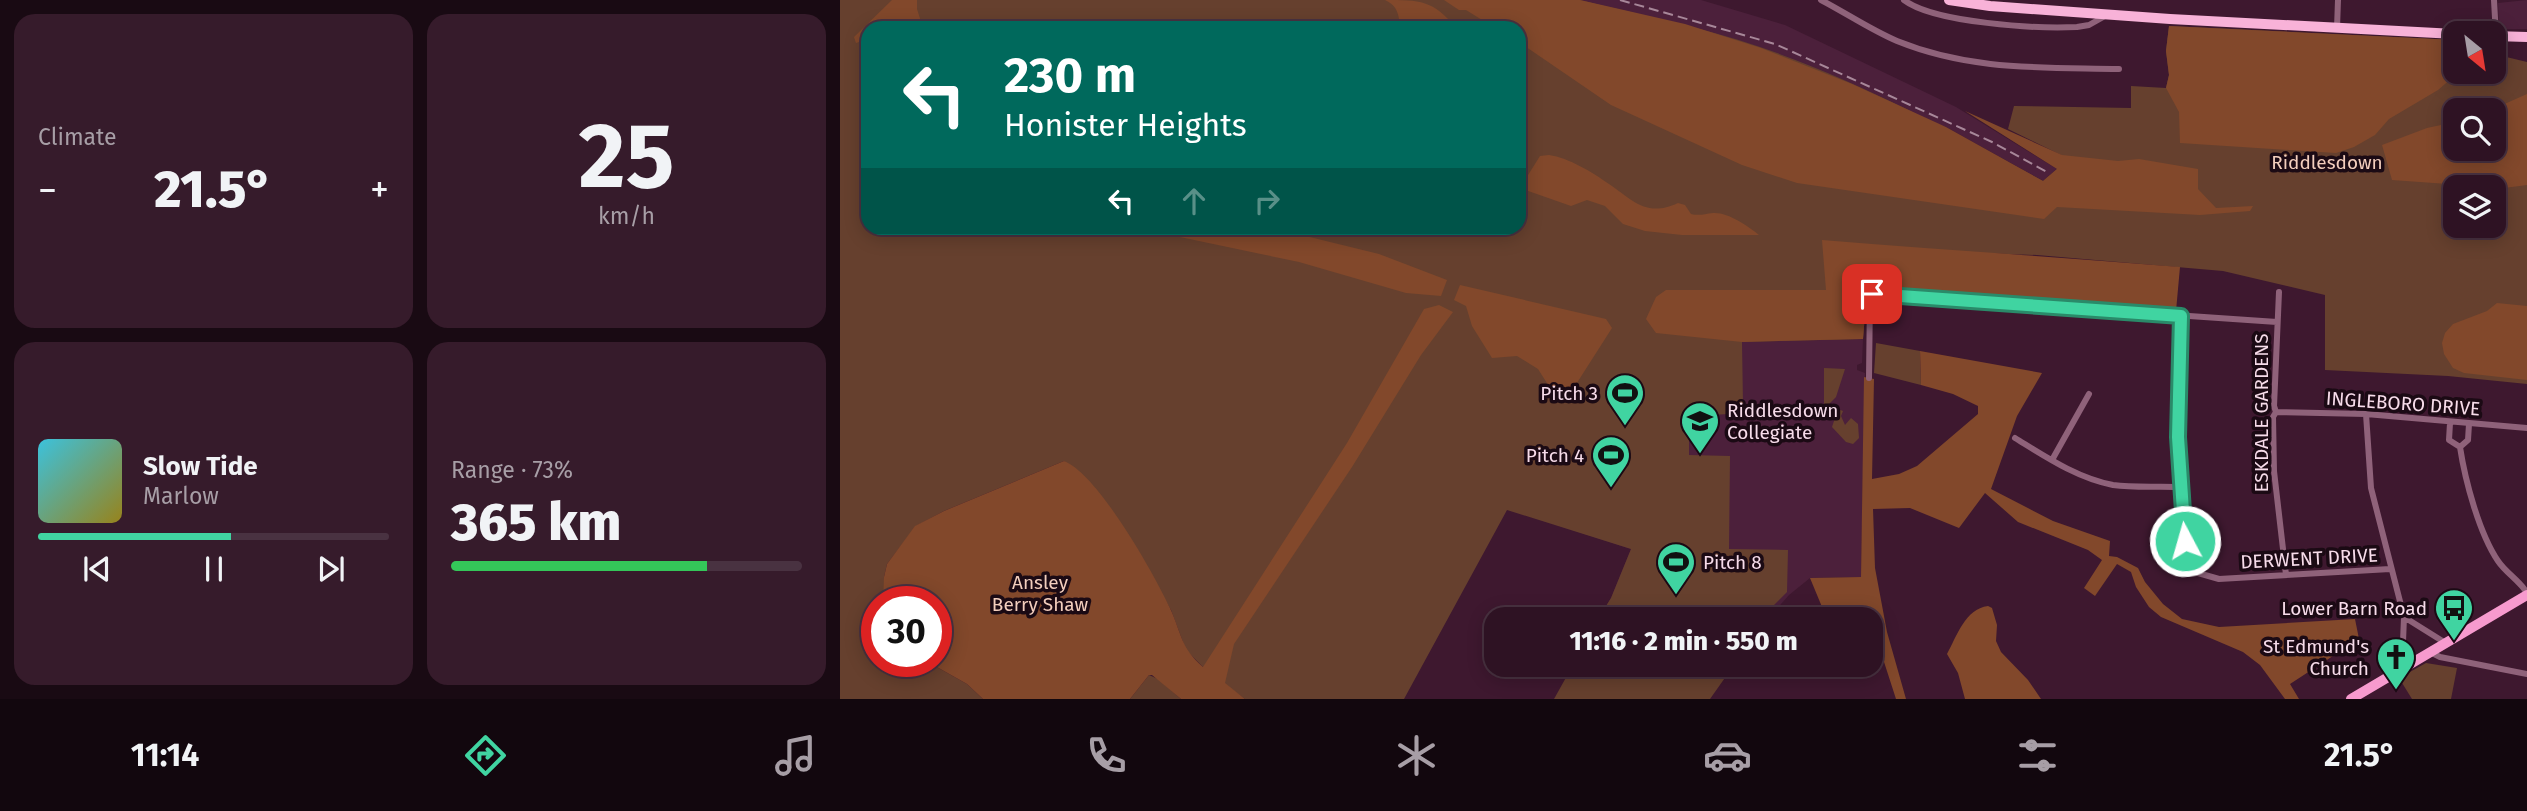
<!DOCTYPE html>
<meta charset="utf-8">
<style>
body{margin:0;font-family:"Fira Sans",sans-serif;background:#361b2b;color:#f1f3f6;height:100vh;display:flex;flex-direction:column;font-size:26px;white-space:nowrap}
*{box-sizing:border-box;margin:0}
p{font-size:23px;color:#a79ea6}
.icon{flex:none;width:38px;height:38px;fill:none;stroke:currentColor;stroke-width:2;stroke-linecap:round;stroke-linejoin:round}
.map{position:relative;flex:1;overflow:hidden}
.side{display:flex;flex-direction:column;gap:14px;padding:14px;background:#190a13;width:840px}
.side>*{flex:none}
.top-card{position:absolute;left:21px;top:21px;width:665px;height:214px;border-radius:21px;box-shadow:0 4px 18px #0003,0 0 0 2px #493241;background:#00695c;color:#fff;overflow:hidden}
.needle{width:46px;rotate:150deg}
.tools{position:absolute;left:1603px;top:21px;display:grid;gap:14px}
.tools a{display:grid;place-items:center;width:63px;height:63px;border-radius:14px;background:#2e1223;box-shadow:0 4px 18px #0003,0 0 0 2px #493241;font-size:35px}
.speed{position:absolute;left:21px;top:586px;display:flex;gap:14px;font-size:35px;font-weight:700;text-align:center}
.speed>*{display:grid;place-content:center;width:91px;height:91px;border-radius:50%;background:#2e1223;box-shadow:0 4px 18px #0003,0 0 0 2px #493241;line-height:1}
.speed .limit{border:10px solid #d22;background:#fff;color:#111}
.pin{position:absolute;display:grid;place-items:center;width:60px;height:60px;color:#fff;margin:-30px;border-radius:14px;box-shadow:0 4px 10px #0006}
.me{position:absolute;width:77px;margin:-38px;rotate:354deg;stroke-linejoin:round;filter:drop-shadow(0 0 5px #0008)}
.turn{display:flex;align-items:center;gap:24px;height:147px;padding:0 28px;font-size:32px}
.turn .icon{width:91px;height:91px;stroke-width:2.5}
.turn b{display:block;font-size:49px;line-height:60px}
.lanes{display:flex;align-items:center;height:66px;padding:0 28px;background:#0003;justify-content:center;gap:35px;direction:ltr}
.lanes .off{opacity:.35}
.big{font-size:52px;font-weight:800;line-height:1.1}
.side .widget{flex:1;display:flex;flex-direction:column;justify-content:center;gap:10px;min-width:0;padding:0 24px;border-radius:21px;background:#361b2b}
.side .dial{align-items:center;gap:0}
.dial b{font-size:91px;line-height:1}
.song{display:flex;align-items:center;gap:21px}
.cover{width:84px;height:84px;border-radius:10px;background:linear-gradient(135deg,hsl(190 70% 55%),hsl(50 70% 35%))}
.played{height:7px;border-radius:4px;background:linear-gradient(90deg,#40d4a1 55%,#493241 55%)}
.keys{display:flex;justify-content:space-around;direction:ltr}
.heat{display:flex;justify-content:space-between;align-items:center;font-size:38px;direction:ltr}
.charge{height:10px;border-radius:5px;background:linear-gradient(90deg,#34c759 73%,#493241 0)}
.side .tiles{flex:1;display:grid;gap:14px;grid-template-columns:repeat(2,1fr)}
.trip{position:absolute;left:644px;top:607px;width:399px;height:70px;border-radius:21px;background:#2e1223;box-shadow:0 4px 18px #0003,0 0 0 2px #493241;font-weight:800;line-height:70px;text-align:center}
.dock{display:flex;height:112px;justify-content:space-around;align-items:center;background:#12070e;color:#a79ea6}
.dock .icon{width:49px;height:49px}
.dock .on{color:#40d4a1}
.dock b{font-size:32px;color:#f1f3f6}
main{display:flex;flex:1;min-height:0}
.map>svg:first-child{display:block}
.built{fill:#4c203b}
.green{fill:#66402e;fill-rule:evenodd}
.forest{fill:#82482b}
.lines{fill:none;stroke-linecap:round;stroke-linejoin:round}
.minor{stroke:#8f627a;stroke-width:6}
.primary{stroke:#f79ace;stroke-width:10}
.trunk{stroke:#f8b2d8;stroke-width:10}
.rail{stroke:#a78799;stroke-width:2;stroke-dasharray:10 5;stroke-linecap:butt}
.route-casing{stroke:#2a8a69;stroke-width:18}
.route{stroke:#40d4a1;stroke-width:12}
.labels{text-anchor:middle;stroke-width:7;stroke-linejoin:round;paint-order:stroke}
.park-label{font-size:19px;fill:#f3cebd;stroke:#1b0a14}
.poi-label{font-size:19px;fill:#f7dcea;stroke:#1b0a14;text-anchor:end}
.street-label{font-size:19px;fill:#f7dcea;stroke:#1b0a14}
</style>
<main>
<section class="side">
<div class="tiles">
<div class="widget"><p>Climate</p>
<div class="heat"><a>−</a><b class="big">21.5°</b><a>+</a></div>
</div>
<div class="widget dial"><b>25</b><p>km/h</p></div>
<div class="widget">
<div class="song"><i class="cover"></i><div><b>Slow Tide</b><p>Marlow</p></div></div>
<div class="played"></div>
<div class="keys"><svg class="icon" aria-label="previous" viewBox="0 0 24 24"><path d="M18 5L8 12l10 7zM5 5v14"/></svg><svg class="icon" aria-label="pause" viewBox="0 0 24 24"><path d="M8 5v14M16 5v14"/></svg><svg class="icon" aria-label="next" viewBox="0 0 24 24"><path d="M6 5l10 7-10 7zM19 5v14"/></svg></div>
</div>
<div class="widget"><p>Range · 73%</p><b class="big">365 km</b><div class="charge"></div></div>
</div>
</section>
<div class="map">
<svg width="1687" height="699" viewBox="0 0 1687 699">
<rect width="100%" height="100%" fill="#3e182f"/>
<!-- built -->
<path class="built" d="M740,0H861L945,25L1116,107L1217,169L1203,181L1106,127L773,8Z
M1687,0V29H1659L1658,3Z
M1023,339L1022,363L1017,365V370L1025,373L1021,577L970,578L949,595L928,619H758L771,598L791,549L667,509L902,342Z"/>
<!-- green -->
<path class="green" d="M0,0H740C800,15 861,27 920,47C1019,81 1112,131 1203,181L1217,169L1221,155L1168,129L1174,106L1291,108V86L1326,88L1329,75L1326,51L1329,26L1615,40V72H1654V42H1668L1658,55L1687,62V384L1608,376L1485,370V295L1383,271L1197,255L1117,252L1027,290L1023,339L902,342L903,405L898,419L889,414L849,416V455L890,456L889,549L948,550L947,592L929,610L933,614L928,619H758L771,598L791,549L667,510L564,699H405L369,673L346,650L331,610L281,524L224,461L104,511L76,526L47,564L44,577V601L37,602V613L30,625L37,630V662H88L127,684L143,699H0ZM28,28H679V228H28ZM1615,110H1654V149H1615ZM1615,187H1654V226H1615Z
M1036,343L1080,351L1081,385L1034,373Z
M984,368L1005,369L996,397L984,409Z
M998,409L1003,411L1001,416L1005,425L1011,418L1018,424L1019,438L1013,444L1006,442L992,427Z
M1586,663L1617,668L1611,699H1572L1559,678Z
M733,665H894L870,699H714Z
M309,675L318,679L341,699H290Z"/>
<!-- forest -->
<path class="forest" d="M52,0H77V9L83,28H28V39L16,43L14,37Z
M545,0C580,0 593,0 616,28H560C559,15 558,6 545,0Z
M604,0H740L845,24L921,48L1012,84L1106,127L1203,181L1217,169L1125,111L1222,155L1278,161L1299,159L1358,169V189L1376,208L1413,206L1410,211L1360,215L1217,207L1204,219L957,183L902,165L771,105L679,42V28H655L626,10H619Z
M1329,26L1615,40V72H1619L1598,90L1549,119L1535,135L1514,147L1496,153L1340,143L1339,112L1326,88L1329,75L1326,51Z
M1687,94V185L1664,188L1552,180L1542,145L1587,128L1615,122V149H1654V110H1651Z
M709,155C729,158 752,172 769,184C793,200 806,218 838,203L845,205L851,214C860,216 864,214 873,213C888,212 908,226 919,235H842L805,231L783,224L765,206L747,200L731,206L680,188L700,156Z
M297,228H433L539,254L607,280L601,296L566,293L459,262Z
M982,240C1102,250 1221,257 1340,267L1336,311L1027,290L1023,339L902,342L816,333L806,319L816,297L826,290H986Z
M620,285L766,319L772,328L726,400L712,391L698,369L677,356L652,358L632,326L626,306L614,300Z
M1657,303L1687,306V380L1624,373L1613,368L1604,354L1602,343L1605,333L1613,324L1647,311Z
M599,305L613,312L581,355L512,467L394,644L385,683L405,699H341L312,675H309L290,699H143L127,684L88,662H96V602H43L44,577L47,564L75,526L104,511L224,461C258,474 314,574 330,608C342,634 340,647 363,667L507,443L584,309Z
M1080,351L1202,373L1177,416L1151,489L1213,521L1270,541L1269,556L1277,557L1298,568L1305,582L1323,604L1342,619L1379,627L1515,619L1519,639L1450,684L1459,699H1445L1420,665L1403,652L1321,617L1309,607L1296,587L1291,572L1277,564L1255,596L1244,588L1262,560L1248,550L1178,522L1145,493L1119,528L1070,508L1033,509L1035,568L1047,632L1066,699H1056L1035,634L1031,635V620L987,619L970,578L1021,577L1024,377L1034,379L1032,479L1059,474L1077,466L1138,414V406L1113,394L1081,385Z
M1148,606L1152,608L1157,625L1156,641L1161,652L1188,680L1201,699H1125L1118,673L1107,654C1117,636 1125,609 1148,606Z"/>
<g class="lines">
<!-- minor -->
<path class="minor" d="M981,0C1006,13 1031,30 1057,41C1131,71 1201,67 1279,69
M1064,0C1094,23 1198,29 1237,27L1249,25L1265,16
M1654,0L1656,36
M1497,28L1498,0
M1439,292L1434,406L1436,412L1433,417L1434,471L1446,575
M1341,316L1338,370L1339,487L1347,555L1358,573L1379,579L1550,569
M1029,378L1030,294L1437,322
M1436,412L1526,414L1687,428
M1526,414L1531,488L1564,617L1562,667
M1610,423L1609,440L1620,447
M1175,438C1206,457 1237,478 1273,485C1295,488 1318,486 1339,487
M1620,447C1625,480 1639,533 1658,561C1666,573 1680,581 1687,593
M1620,447L1628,440L1629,424
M1212,460L1249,394
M1564,617L1604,642
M1590,652L1600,657L1687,674"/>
<!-- primary -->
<path class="primary" d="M1511,699L1687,595"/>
<!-- trunk -->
<path class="trunk" d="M1109,0L1150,6L1330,19L1615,34
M1654,36L1687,37"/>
<!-- rail -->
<path class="rail" d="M780,0L935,44L1152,142L1207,172"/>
</g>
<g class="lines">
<defs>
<path id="route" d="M1032,294L1341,316L1338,437L1345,541"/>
</defs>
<!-- route casing -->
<use href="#route" class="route-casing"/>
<!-- route -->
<use href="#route" class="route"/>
</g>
<!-- icons -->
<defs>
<symbol id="stadium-pin" viewBox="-11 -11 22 30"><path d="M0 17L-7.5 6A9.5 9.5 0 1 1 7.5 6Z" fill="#40d4a1" stroke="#1b0a14"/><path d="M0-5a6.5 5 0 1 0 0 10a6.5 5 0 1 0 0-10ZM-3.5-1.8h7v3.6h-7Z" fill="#111"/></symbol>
<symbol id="school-pin" viewBox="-11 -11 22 30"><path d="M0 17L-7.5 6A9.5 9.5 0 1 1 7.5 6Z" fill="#40d4a1" stroke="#1b0a14"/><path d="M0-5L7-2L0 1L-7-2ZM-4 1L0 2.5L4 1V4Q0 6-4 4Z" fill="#111"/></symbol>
<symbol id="bus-pin" viewBox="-11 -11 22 30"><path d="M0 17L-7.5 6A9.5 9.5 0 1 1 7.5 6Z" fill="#40d4a1" stroke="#1b0a14"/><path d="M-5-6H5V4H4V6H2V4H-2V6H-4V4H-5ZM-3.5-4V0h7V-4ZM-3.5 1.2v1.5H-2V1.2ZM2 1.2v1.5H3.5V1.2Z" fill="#111"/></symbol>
<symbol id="church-pin" viewBox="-11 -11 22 30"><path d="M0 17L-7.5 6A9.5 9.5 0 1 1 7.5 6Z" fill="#40d4a1" stroke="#1b0a14"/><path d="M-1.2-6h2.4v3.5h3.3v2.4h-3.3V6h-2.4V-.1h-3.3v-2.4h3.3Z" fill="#111"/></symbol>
</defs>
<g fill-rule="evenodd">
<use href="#stadium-pin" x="763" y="371" width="44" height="60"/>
<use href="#school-pin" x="838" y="399" width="44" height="60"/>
<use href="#stadium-pin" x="749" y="433" width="44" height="60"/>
<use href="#stadium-pin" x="814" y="540" width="44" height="60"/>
<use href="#bus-pin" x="1592" y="586" width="44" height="60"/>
<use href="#church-pin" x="1534" y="635" width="44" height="60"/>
</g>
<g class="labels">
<!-- park labels -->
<g class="park-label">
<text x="1487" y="169">Riddlesdown</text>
<text x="200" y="589">Ansley<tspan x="200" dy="22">Berry Shaw</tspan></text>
</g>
<!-- poi labels -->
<g class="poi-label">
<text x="758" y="400">Pitch 3</text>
<text x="887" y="417" text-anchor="start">Riddlesdown<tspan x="887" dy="22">Collegiate</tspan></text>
<text x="744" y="462">Pitch 4</text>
<text x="863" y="569" text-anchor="start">Pitch 8</text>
<text x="1587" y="615">Lower Barn Road</text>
<text x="1529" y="653">St Edmund's<tspan x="1529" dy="22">Church</tspan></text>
</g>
<!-- street labels -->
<g class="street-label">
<text transform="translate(1563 403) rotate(4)" y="7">INGLEBORO DRIVE</text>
<text transform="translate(1421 413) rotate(-90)" y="7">ESKDALE GARDENS</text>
<text transform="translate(1469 558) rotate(-3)" y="7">DERWENT DRIVE</text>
</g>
</g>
</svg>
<div class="tools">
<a><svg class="needle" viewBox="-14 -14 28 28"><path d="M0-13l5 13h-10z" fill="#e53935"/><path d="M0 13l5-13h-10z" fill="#a79ea6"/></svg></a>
<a><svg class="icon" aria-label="search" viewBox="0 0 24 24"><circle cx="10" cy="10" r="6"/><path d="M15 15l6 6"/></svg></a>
<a><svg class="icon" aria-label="layers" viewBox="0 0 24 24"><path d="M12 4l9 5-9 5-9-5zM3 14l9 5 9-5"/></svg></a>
</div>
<div class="speed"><div class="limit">30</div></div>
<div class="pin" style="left:1032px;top:294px;background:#d93025"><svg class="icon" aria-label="arrive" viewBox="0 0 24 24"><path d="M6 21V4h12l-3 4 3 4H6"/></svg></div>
<svg class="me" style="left:1345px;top:541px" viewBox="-20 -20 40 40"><circle r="17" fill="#40d4a1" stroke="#fff" stroke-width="3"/><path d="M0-11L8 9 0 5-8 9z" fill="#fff"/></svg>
<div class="trip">11:16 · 2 min · 550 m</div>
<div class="top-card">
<div class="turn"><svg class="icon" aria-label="left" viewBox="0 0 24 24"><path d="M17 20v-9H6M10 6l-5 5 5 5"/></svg><div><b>230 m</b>Honister Heights</div></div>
<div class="lanes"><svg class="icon" aria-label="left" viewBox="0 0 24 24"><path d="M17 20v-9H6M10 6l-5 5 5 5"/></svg><svg class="icon off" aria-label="ahead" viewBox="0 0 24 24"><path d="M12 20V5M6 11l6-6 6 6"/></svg><svg class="icon off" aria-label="right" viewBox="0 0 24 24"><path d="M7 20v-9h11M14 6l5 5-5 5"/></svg></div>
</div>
</div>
</main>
<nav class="dock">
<b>11:14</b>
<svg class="icon on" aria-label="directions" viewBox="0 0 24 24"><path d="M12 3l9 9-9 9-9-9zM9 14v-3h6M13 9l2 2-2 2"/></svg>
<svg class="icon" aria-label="music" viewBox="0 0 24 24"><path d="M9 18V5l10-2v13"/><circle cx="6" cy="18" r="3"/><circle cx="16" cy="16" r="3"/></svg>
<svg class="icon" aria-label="phone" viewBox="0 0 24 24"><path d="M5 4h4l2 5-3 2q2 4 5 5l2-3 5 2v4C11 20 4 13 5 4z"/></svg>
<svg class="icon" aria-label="climate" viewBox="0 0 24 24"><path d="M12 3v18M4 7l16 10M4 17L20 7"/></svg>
<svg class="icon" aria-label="car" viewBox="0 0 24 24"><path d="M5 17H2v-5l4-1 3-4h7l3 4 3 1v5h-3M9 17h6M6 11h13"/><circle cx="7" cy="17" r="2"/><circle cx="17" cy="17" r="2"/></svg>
<svg class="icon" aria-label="filters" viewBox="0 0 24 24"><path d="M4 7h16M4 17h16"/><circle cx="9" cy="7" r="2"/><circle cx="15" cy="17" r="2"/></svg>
<b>21.5°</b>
</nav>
